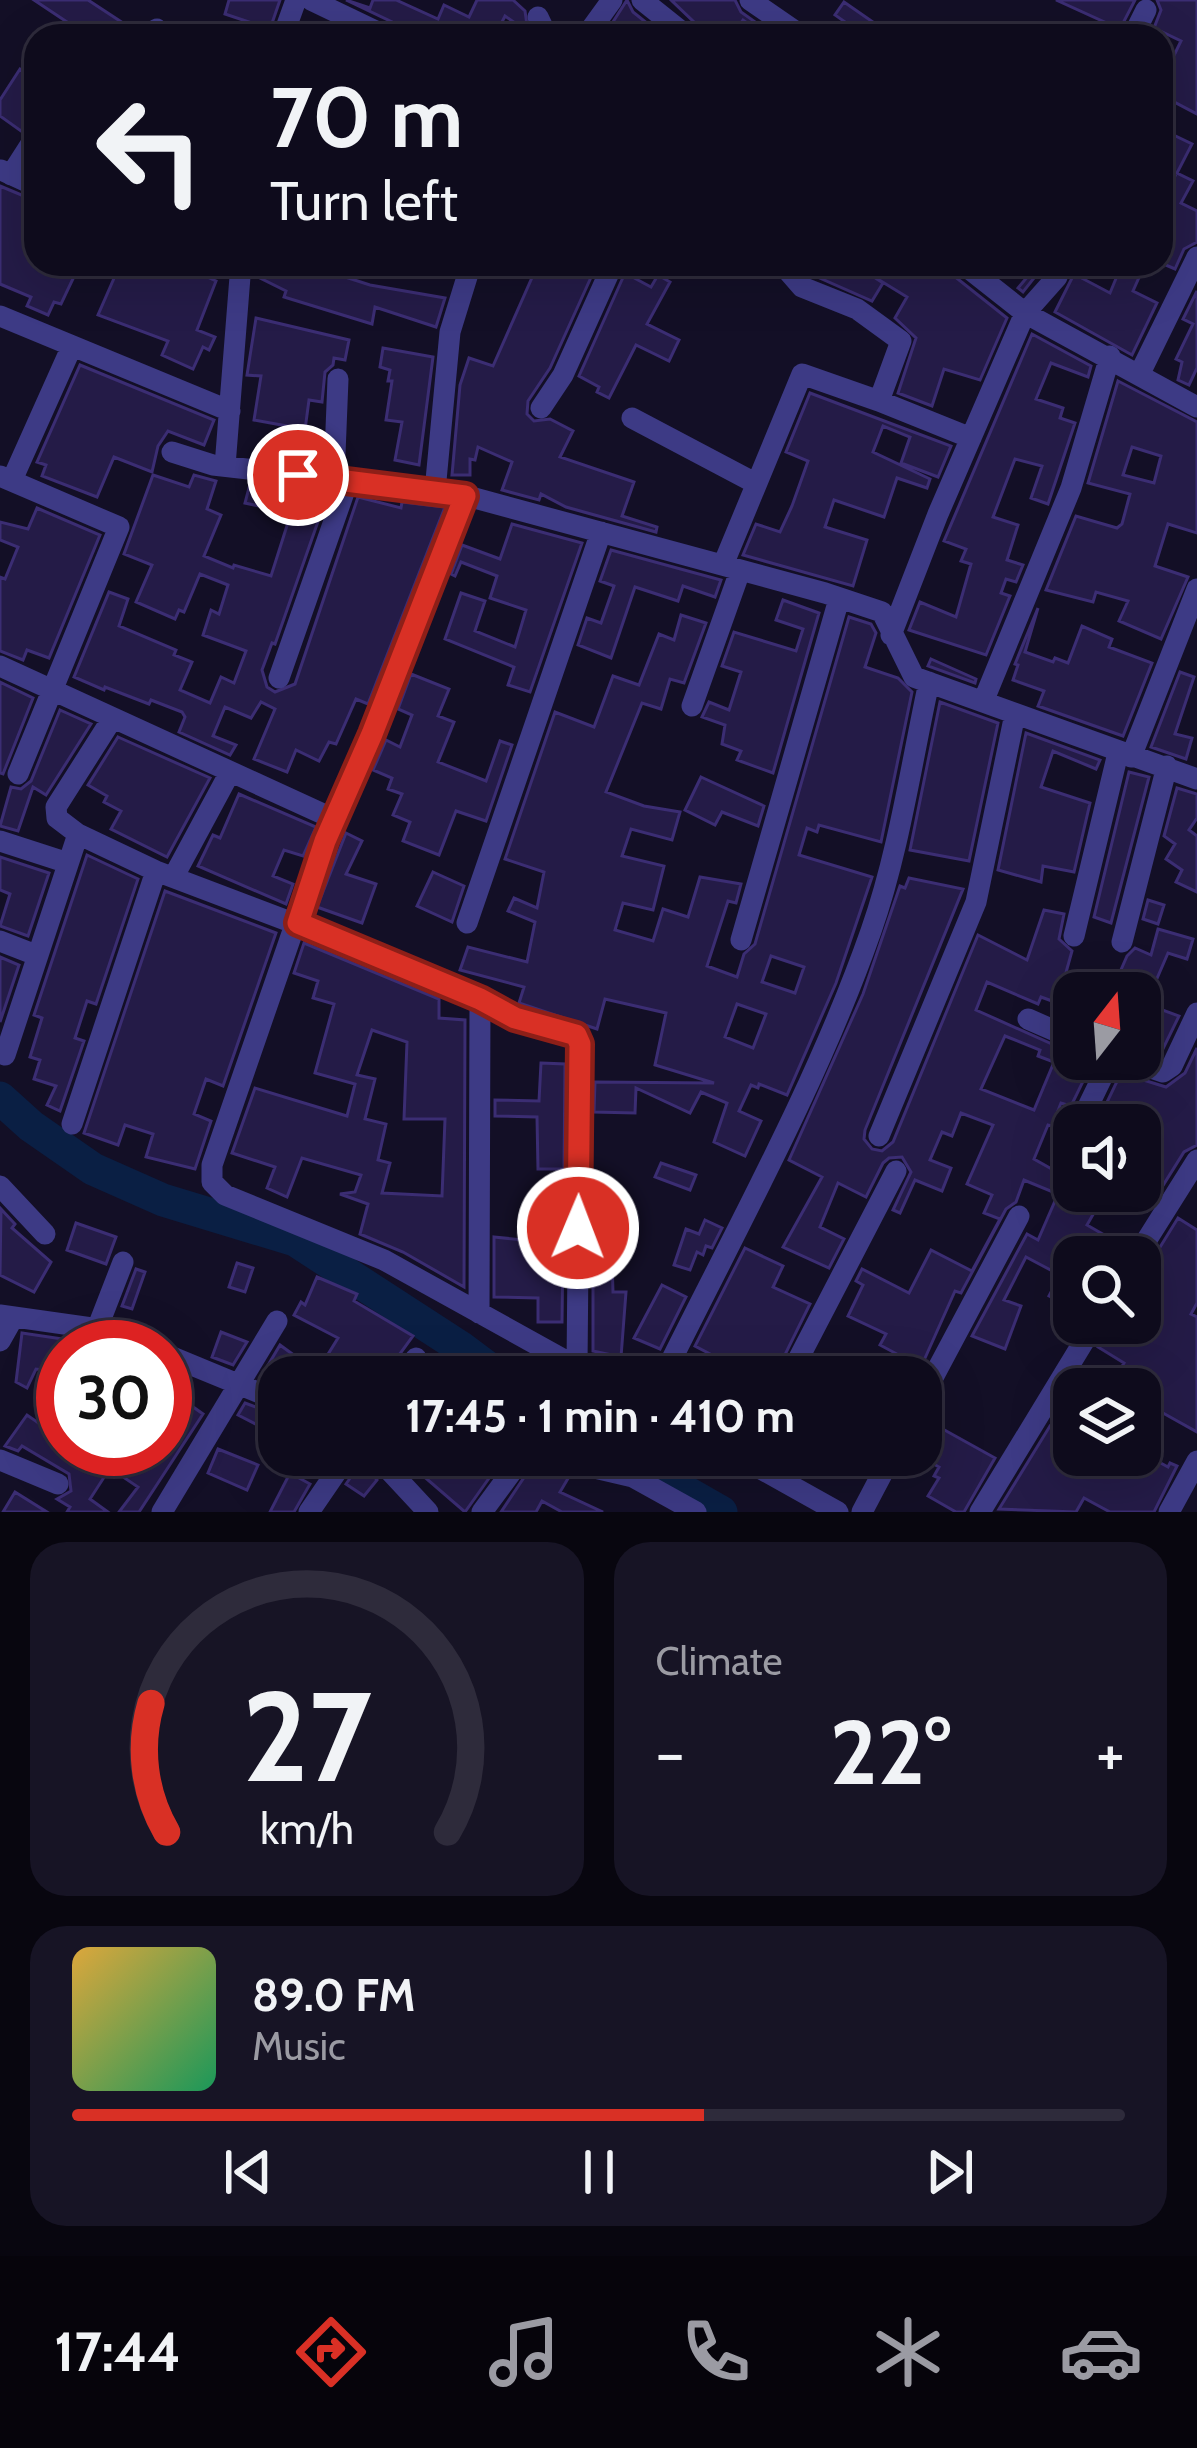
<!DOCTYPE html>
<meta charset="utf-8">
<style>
body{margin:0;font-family:Cabin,sans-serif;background:#171425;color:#f1f3f6;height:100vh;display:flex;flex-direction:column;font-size:45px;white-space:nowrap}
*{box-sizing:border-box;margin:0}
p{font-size:39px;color:#9b9ba3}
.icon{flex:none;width:66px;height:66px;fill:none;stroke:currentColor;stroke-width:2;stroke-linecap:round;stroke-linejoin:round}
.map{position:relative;height:1512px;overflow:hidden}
.sheet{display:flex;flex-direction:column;gap:30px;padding:30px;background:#08060f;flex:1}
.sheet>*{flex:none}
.banner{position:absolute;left:24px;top:24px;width:1149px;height:252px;border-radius:36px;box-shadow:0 12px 48px #0002,0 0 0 3px #2e2b3b;background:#0e0b1c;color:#f1f3f6;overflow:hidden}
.needle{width:78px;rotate:17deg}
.controls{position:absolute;left:1053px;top:972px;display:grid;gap:24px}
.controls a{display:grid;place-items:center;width:108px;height:108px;border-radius:24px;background:#0e0b1c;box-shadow:0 12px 48px #0002,0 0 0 3px #2e2b3b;font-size:60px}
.speed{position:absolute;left:36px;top:1320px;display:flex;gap:24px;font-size:60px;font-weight:700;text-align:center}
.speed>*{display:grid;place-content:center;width:156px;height:156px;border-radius:50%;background:#0e0b1c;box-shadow:0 12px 48px #0002,0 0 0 3px #2e2b3b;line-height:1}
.speed .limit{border:18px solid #d22;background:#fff;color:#111}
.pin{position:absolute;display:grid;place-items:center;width:102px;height:102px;color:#fff;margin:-51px;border:6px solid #fff;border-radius:50%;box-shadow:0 3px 12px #0007}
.me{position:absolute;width:132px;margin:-66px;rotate:1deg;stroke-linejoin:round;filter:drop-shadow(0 0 9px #0008)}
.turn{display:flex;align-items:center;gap:42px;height:252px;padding:0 48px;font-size:54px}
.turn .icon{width:156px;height:156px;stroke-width:2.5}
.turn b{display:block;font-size:84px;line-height:102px}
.big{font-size:90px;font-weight:700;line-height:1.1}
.sheet .card{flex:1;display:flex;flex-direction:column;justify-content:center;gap:18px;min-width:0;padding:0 42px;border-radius:36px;background:#171425}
.sheet .dial{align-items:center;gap:0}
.dial svg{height:312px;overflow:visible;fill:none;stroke:#2e2b3b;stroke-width:7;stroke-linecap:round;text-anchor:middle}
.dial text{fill:#f1f3f6;stroke:none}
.song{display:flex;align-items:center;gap:36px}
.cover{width:144px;height:144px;border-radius:18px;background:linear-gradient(135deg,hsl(40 70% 55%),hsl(150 70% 35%))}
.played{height:12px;border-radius:6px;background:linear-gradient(90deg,#d93025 60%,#2e2b3b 60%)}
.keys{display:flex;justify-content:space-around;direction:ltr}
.heat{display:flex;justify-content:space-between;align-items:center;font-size:66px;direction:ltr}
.sheet .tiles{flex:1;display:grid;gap:30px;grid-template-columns:1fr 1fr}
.card:last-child{grid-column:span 2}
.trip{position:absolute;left:258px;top:1356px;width:684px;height:120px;border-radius:36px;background:#0e0b1c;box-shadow:0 12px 48px #0002,0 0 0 3px #2e2b3b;font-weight:700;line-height:120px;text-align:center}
.tab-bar{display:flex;height:192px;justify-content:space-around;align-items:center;background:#06040b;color:#9b9ba3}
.tab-bar .icon{width:84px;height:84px}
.tab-bar .current{color:#d93025}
.tab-bar b{font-size:54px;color:#f1f3f6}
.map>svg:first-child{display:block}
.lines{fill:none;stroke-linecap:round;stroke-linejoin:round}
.river{stroke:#0a1f44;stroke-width:33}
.building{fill:#241b47;stroke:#3b2d73;stroke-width:3;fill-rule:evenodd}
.street{stroke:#3d3a85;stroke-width:21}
.route-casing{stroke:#8d1f18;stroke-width:30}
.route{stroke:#d93025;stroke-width:21}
</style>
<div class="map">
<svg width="1197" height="1512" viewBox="0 0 1197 1512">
<rect width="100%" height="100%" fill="#130f26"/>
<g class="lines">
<!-- river -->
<path class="river" d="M0,1098L31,1126L93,1169L163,1200L295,1240L460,1347L500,1377
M621,1455L721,1512"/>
</g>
<!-- building -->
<path class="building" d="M34,0H88L123,23L115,36H88Z
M229,0H280L270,29L225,14Z
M346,0L370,8L373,0H396L438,19L444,5L469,17L477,0H513L525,11L528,32L505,16L495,36H471L458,30L455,36H401L392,22Z
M627,0L633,12L663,36H604Z
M671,0H735L741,12L775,36H766L743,20L732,36H702L697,25Z
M1056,0H1135L1120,29Z
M1157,0H1197V114L1161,95V62L1169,66L1181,41L1154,28L1161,10Z
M844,2L893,36H865L835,15Z
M20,69L36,79V109L21,131L0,116V100Z
M1161,129L1192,144L1177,173L1193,181L1181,203L1197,211V242L1184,249L1175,269L1161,263V203L1175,176L1161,169Z
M0,186L36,201V264H80L61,304L54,302L48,315L27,306L31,297L0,284Z
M90,264H178L216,281L197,330L215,337L209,350L203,347L193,369L162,355L168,341L98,315L115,276Z
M263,264H305L370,285L445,298L436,327L375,307L372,324L284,297L286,291L258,277Z
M538,264H597L550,368L528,401L527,414L534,421L550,419L573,431L560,457L634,482L622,516L657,527L656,532L566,507L541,494L539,500L502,490L512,462L478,447L475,460L470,459V475H452L460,385L469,358L493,366Z
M802,264H854L883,283L872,301L813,275Z
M885,264H923L937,274L942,264H948L954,276L1007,318L980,380L944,369L932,406L898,393L916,338L895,318L907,297L876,278Z
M1015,264H1045L1023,292L1018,288L1029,275Z
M1122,264H1145L1133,291L1157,303L1132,355L1055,312L1074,274L1110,293Z
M625,273L651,287L658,275L670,282L647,324L679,340L669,361L636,345L609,398L597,392L599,387L579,376Z
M1197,291V368L1189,385L1178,380L1182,362L1176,359L1193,324L1183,319Z
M256,318L349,340L345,360L334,358L333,365L325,372L322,402L309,400L304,437L321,441L320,462L281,458L287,426L254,420L261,376L247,375Z
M1032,334L1091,366L1088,377L1051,363L1036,399L1063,408L1060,418L1075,423L1048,504L1031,498L1042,466L1015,459L993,517L1018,525L1007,560L1023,565L1016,582L1006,579L1001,593L1010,596L986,655L909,630L920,602L956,617L971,564L961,561L966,549L944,541Z
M383,348L433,357L419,465L395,460L402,422L386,420L392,381H388L390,370L380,367Z
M80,365L214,420L204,445L168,431L158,446L152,472L114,457L97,497L42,476L46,465L37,462Z
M1118,381L1197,422V533L1168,524L1155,566L1188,577L1161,639L1119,621L1128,601L1096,592L1093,602L1046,590L1076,516L1117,528L1122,524L1130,494L1088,483ZM1132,447L1161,456L1154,483L1123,475Z
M810,393L951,446L938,477L901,463L910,437L883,426L873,452L930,479L927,488L897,478L884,517L834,500L825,527L867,540L853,586L743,555L756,524L780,532L792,506L808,461L786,452Z
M153,475L189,487L194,475L216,481L207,509L221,515L204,556L233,568L234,565L271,576L291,513L245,503L250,484L328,493L275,644L272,643L262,670L267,687L275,692L295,684L358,497L401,508L402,502L445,507L368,704L356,699L336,744L329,742L319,761L296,750L287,772L254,759L275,709L261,702L251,718L225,707L213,736L236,745L230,755L179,732L185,717L182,712L151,700L149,704L105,687L104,690L74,677L109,592L128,599L119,626L176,650L174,655L192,662L180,690L210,703L221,677L234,683L246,651L203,635L211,610L219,614L228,585L200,574L184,612L179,610L175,619L136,602L152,565L124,554Z
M37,508L100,535L49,658L27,650L23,660L0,651V577L5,579L18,547L0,540V522L28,529Z
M512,524L582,543L530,692L508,685L514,667L445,639L461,593L485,601L475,631L515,647L526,610L490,598L497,576L461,562L455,576L451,574L462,545L500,559Z
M611,550L721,580L715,597L683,586L678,601L635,587L611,658L578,645L587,618L601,623L614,586L600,581Z
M783,600L819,613L773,773L737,760L741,751L722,744L725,725L702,717L709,702L729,710L741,672L722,666L734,632L796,651L803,629L776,620Z
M1038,608L1025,652L1053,662L1055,658L1068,663L1082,626L1112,639L1109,647L1152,663L1123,736L1038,706L1044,691L1013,680L1018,665L1015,664Z
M681,615L706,623L684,683L670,679L661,709L642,703L606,792L644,806L680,812L672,840L631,829L622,856L664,866L653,910L623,903L615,930L653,941L663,909L688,917L700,877L741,884L736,903L728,901L707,966L737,977L744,954L755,944L849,617L871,624L876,633L865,667L898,678L912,692L881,842L819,825L817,832L807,828L799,855L872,877L836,983L787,1095L759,1084L758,1088L751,1085L739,1111L761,1121L745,1156L714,1142L727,1103L701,1092L690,1113L636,1088L635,1113L594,1112L595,1082L714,1083L655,1065L666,1013L605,999L597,1029L519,1003L524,987L460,970L468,947L527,962L535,922L508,911L514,898L537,908L544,872L505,859L555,712L594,727L613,676L639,685L659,634L674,640ZM771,956L804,967L795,993L762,982ZM737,1004L766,1014L753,1048L725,1037Z
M931,659L976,679L975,683L928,666Z
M1180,672L1194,677L1175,734L1192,738L1186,759L1151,747Z
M411,674L449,689L438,716L454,722L438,762L486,781L500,741L512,745L486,821L456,811L439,855L403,841L410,822L393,815L402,794L388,789L392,778L373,770L386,740L400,747L412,715L398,709Z
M0,682L33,698L3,774L0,773Z
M940,702L998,723L969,861L910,850Z
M60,710L91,724L46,795L33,787L18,831L0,826L11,787L21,789L31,781Z
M1026,733L1100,760L1096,769L1053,751L1041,787L1090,803L1074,872L1043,866L1041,882L998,870Z
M118,737L210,778L167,857L111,829L121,811L104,802L107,796L88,785Z
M1129,772L1149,777L1111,923L1094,917Z
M701,777L764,806L758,826L722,812L715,825L685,810Z
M1177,788L1197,794V818L1189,830L1197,836V892L1176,882L1182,870L1166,859L1175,844L1164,836Z
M239,794L316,827L303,856L284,850L273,876L293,884L286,904L198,866L213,835L220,838Z
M346,833L362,841L346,874L376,884L362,923L317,907Z
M87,855L138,879L96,1004L87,1001L75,1038L84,1041L60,1111L47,1105L56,1086L34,1079L40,1060L30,1057L42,1018L34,1015Z
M0,857L49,873L28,936L0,926L10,894L0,890Z
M433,872L464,886L452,922L417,906Z
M909,878L963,889L865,1130L864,1139L872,1149L882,1151L893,1142L978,935L1027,960L1044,910L1064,914L1059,939L1072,951L1065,976L1107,991L1074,993V1009L1041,997L1038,1004L987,982L976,1010L1074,1054V1059H1094L1071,1106L1061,1103L1052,1126L1048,1125L1034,1159L1057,1172L1074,1168V1191H1140V1125H1096L1121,1073L1166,1087L1185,1073L1197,1048V1145L1184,1152L1147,1211L1106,1192L1087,1225L1125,1247L1121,1257H1074V1310L1049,1296L1060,1275L1026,1257L1004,1300L1021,1306L1005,1349L972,1336L1027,1234L1038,1240L1058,1194L1024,1180L1016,1202L1006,1209L961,1293L955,1291L921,1367L880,1345L886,1334L848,1316L863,1285L856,1281L862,1269L909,1293L931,1250L972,1271L1000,1219L984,1213L992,1195L967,1184L993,1125L961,1113L952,1136L942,1132L930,1160L951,1168L942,1191L915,1180L900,1213L893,1210L911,1172L902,1157L889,1158L883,1163L866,1197L838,1183L820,1227L844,1239L829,1268L783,1247L822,1177L789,1160L863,994L900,886L905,888ZM1005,1036L1040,1050L1038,1056L1054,1062L1034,1110L981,1089Z
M165,891L276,933L223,1086L206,1079L194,1114L211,1121L195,1169L146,1157L153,1134L125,1125L118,1145L84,1133Z
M1148,900L1164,905L1158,924L1143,919Z
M1158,929L1193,939L1187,959L1168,953L1146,1004L1179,1016L1160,1055L1140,1048V988L1117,979L1127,956L1135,948L1151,955Z
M304,943L439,999V1018L465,1020L464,1287L403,1252L360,1234L368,1204L340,1194L355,1192L361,1175L302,1158L287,1197L267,1188L275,1167L232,1153L255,1088L347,1116L355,1084L315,1073L334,1004L313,998L318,981L294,973ZM372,1030L407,1042L404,1119H445L442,1196L382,1193L390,1163L378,1160L386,1124L365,1119L375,1079L357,1075Z
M0,957L19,965L0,1022Z
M541,1063L565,1064L564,1169H538L537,1117L495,1116V1100L539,1101Z
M661,1163L696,1175L690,1190L655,1177Z
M1,1209L15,1224L12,1228L51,1262L34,1292L0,1275Z
M1178,1218L1197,1230V1303L1191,1314L1197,1317V1432L1145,1403L1148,1397L1140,1389L1115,1378L1124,1363L1098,1347L1110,1323H1144L1160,1294L1140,1283V1271L1149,1265Z
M705,1220L722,1228L712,1248L706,1246L703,1255L697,1252L690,1270L674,1265L686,1229L699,1234Z
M76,1223L116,1237L106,1264L67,1250Z
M593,1229H625L626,1248L609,1242L603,1255L612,1259L613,1292H626L621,1357L593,1351Z
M494,1237L563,1244L562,1322H538V1298L494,1297Z
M745,1248L783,1266L773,1287L810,1304L774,1377H702L714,1356L695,1346Z
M237,1263L253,1268L245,1292L229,1287Z
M136,1269L145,1272L132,1309L122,1306Z
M317,1277L357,1294L354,1301L413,1336L383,1377H279V1385L261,1377L280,1345L317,1372L338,1338L294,1315L301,1302L305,1305Z
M662,1285L686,1297L660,1349L634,1338Z
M221,1332L247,1342L233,1365L212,1357Z
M22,1333L76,1341L75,1347H63V1372L36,1369L27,1388L16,1382Z
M817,1356L856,1377H827L812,1369L806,1377Z
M165,1387L203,1414L139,1512H119L138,1487L110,1468L90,1499L108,1512H67L70,1507L57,1499L71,1491L69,1474L22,1446L18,1451L5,1446L27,1415L53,1433L63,1418V1449H165Z
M245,1403L279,1416V1436L238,1415Z
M921,1417L995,1458L964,1512H956L928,1496L939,1478L934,1476L939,1467L921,1457Z
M1050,1426L1074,1440V1455H1101L1111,1461L1115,1455H1146L1168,1467L1170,1463L1177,1466L1154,1512H1110L1084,1498L1076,1512L999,1509Z
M218,1449L258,1465L247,1490L208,1473Z
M399,1455H448L465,1470L476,1455L504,1457L465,1512Z
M539,1455H548L551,1464L570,1475L560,1492L603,1512H562L542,1501L536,1512H501Z
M769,1455H809L800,1472Z
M362,1461L377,1480L364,1496L346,1484Z
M290,1473L310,1484L294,1512H270Z
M15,1492L47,1512H3Z"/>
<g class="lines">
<!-- street -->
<path class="street" d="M311,0L386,36
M642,0L687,36
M750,0L802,36
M538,17L547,36
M153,36L157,29
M283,36L296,0
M586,36L612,0
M1133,36L1146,10
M1,170L36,186
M11,175L36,136
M782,264L802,287L857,309L901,341L879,401L971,438
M963,264L1025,313L1197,407
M0,316L230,411
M1140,373L1197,257
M541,408L563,375L613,264
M632,418L755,483
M172,452L213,465L456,493L825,593L882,612L914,677L1197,779
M225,466L241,264
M0,476L119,527L18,774
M334,479L338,379
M12,480L72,346
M435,491L450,332L471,264
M465,496L372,734L316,864L212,1165V1182L225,1195L384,1260L595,1377
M723,565L802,374L879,401
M891,635L938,514L1025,313L1057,277L1061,264
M0,666L334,819
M279,678L348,481
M983,702L1071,488L1110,356
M692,706L740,571
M112,719L56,807L57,818L78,834L156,871L391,960L515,1018L576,1035L580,1044L577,1367
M1131,757L1197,589
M0,841L68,863
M174,876L229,774
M467,923L601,532
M1074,936L1118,753
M741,940L839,599
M0,941L36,955
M1122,942L1167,766
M1028,1019L1074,1039
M5,1055L78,834
M1125,1059L1163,1072L1172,1066L1197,1013
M72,1124L156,871
M1079,1125L1111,1059
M879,1136L976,902L1015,714
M1063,1158L1074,1136
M0,1186L45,1234
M1136,1257L1197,1160
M479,1313L480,999
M0,1315L99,1329L146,1347
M0,1341L13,1318
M90,1347L123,1262
M165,1354L279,1401
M403,1377L416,1358
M663,1377C735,1231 817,1085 871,931C899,851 911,765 929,682
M789,1377L896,1171
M921,1400L1019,1216
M375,1455L428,1512
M563,1455L586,1466L633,1477L696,1512
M736,1455L838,1512
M0,1460L58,1484
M162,1512L277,1321
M309,1512L348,1455
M482,1512L524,1455
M862,1512L892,1455
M980,1512L1095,1323
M1169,1512L1197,1461"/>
</g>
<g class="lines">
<defs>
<path id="route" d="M298,475L465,496L372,734L325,841L298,923L480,999L515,1018L576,1035L580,1044L578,1228"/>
</defs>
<!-- route casing -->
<use href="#route" class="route-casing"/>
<!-- route -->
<use href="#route" class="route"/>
</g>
</svg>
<div class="controls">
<a><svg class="needle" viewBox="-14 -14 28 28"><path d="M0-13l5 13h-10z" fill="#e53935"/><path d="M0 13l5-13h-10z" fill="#9b9ba3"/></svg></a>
<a><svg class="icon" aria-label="sound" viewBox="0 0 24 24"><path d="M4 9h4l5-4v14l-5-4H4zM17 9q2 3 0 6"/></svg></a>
<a><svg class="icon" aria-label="search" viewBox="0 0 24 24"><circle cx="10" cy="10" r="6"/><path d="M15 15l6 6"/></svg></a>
<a><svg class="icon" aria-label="layers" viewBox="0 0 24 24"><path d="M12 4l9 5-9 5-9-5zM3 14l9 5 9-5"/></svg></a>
</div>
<div class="speed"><div class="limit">30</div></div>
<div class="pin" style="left:298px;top:475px;background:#d93025"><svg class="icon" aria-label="arrive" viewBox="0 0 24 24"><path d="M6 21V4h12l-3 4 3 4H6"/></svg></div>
<svg class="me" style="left:578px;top:1228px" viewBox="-20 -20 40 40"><circle r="17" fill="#d93025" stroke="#fff" stroke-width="3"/><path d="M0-11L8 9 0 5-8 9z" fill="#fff"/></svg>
<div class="trip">17:45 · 1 min · 410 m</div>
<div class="banner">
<div class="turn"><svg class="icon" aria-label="left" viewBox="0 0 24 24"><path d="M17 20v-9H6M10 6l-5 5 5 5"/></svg><div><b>70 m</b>Turn left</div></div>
</div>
</div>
<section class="sheet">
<div class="tiles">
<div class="card dial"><svg viewBox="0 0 100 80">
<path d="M14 69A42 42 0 1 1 86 69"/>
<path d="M14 69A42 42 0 0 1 10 36" stroke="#d93025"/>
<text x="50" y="56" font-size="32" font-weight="700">27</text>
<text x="50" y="72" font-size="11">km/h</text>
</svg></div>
<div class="card"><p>Climate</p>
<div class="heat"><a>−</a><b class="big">22°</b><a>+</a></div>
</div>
<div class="card">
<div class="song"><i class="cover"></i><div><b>89.0 FM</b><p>Music</p></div></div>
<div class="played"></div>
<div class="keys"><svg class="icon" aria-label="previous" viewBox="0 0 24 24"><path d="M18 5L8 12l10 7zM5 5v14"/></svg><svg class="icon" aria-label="pause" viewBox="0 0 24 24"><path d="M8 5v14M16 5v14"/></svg><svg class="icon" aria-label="next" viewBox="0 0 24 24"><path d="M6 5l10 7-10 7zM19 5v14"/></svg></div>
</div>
</div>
</section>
<nav class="tab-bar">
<b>17:44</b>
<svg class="icon current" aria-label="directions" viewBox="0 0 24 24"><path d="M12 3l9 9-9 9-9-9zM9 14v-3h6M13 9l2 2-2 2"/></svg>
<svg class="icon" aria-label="music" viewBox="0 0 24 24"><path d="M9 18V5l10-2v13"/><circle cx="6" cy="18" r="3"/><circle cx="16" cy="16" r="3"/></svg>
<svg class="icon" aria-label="phone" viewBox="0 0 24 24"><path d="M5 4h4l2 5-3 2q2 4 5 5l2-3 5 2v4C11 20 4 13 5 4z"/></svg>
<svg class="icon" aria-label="climate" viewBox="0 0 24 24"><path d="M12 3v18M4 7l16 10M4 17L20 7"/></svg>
<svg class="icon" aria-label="car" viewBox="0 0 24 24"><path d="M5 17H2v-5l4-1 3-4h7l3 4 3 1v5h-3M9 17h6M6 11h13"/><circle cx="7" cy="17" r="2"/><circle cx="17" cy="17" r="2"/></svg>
</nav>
